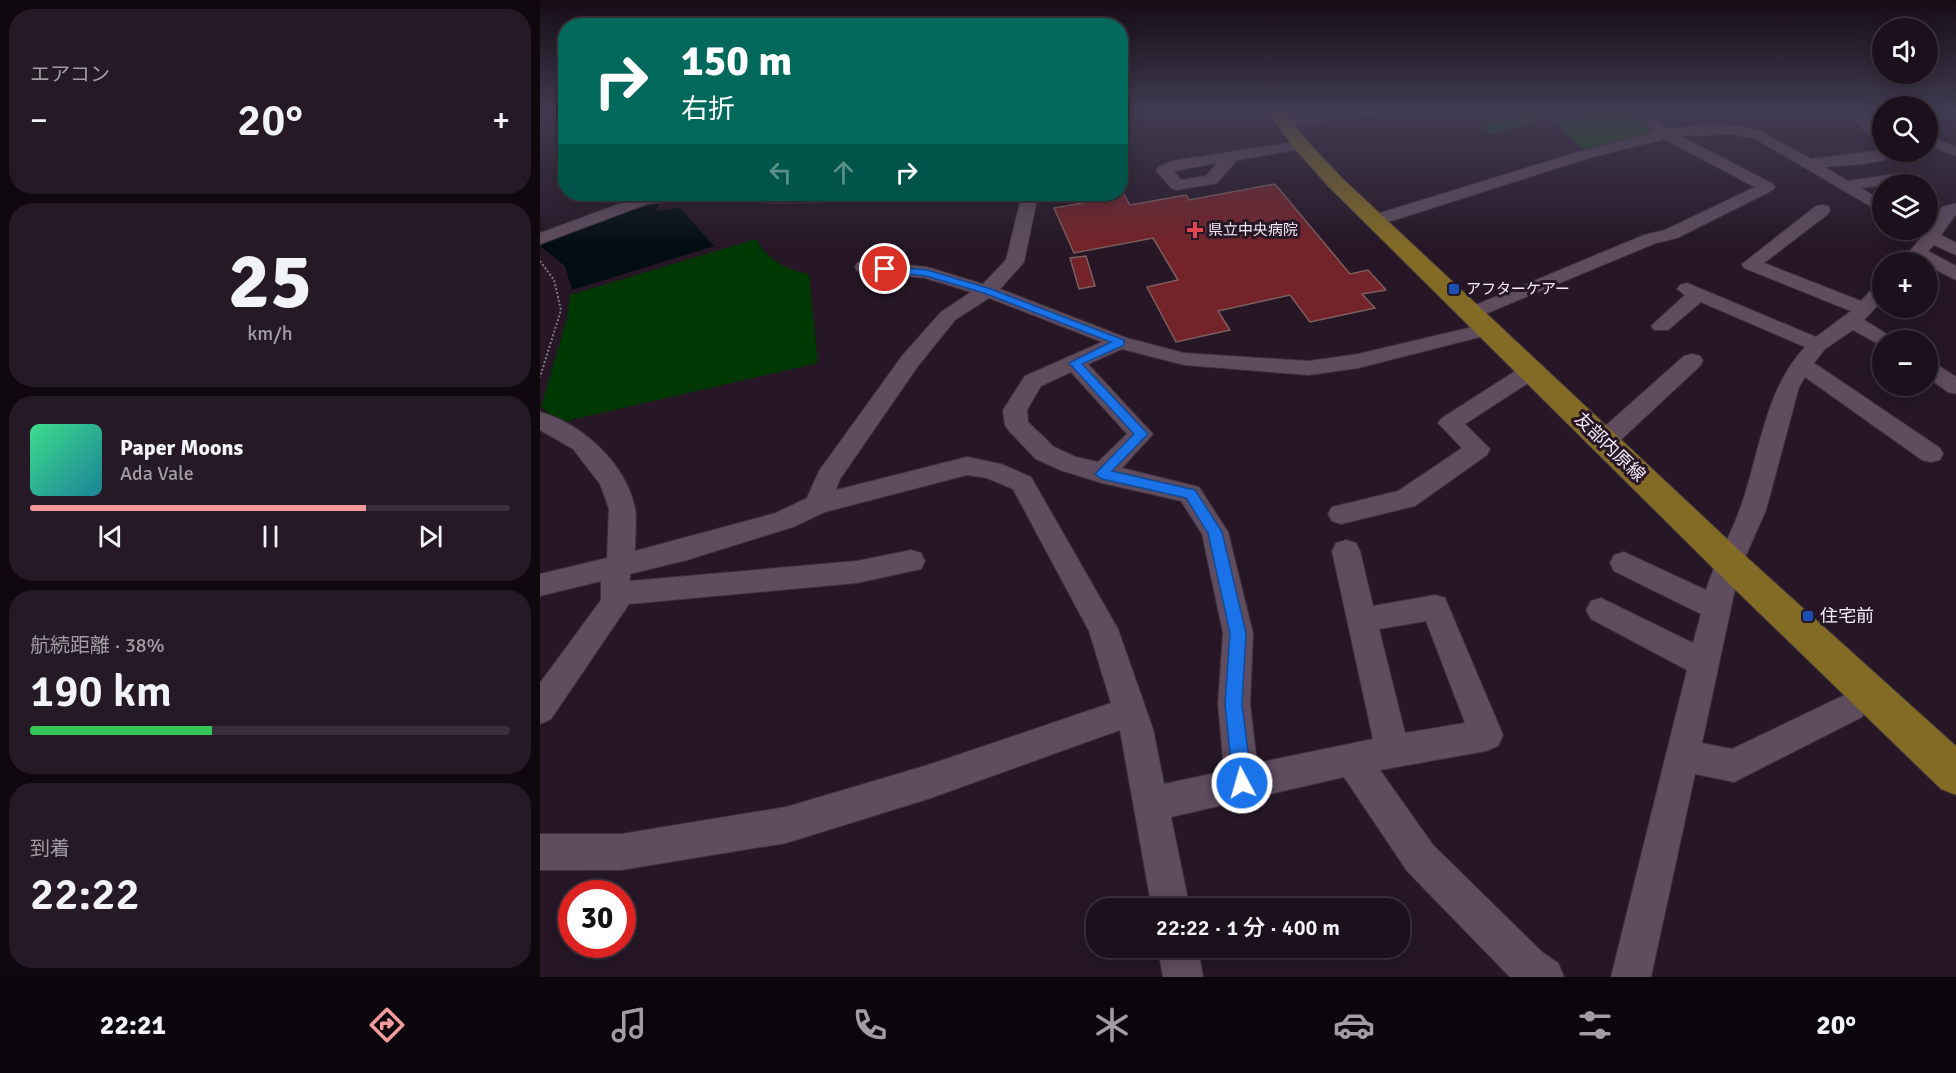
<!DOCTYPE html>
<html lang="ja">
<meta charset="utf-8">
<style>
body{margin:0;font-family:Signika,"Noto Sans JP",sans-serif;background:#251925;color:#f1f3f6;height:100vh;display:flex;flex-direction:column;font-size:22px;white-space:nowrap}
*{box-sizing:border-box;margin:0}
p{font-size:20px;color:#a09da3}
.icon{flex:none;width:33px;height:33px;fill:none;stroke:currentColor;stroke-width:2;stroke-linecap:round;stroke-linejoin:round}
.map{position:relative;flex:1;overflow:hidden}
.panel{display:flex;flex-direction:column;gap:9px;padding:9px;background:#0f090f;width:540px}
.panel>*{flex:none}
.hud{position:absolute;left:18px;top:18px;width:570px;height:183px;border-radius:24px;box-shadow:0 3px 15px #0003,0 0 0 2px #3a303b;background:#00695c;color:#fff;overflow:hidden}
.buttons{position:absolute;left:1332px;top:18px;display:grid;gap:12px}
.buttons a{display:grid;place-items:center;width:66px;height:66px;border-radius:50%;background:#1c101c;box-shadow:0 3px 15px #0003,0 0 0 2px #3a303b;font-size:30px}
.speed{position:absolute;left:18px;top:880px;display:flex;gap:12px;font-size:30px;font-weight:700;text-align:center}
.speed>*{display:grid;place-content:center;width:78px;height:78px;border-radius:50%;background:#1c101c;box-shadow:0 3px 15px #0003,0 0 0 2px #3a303b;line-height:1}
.speed .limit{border:9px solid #d22;background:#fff;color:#111}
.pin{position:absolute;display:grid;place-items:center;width:51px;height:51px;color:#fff;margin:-26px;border:3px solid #fff;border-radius:50%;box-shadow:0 2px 6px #0007}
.me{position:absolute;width:66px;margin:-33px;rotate:354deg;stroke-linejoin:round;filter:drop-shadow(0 0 4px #0008)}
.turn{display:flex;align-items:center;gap:21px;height:126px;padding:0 24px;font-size:27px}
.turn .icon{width:78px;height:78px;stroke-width:2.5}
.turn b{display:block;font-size:42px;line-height:51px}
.lanes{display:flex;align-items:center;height:57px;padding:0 24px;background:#0003;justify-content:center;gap:30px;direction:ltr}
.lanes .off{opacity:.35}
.big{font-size:45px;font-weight:600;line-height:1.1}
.panel .tile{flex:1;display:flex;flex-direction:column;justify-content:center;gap:9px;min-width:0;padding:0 21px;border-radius:24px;background:#251925}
.panel .dial{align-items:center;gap:0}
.dial b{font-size:78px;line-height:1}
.song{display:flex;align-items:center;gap:18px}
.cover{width:72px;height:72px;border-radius:9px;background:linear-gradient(135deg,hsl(150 70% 55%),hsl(190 70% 35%))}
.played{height:6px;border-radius:3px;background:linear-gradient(90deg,#f59b9c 70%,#3a303b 70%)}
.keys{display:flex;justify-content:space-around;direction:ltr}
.heat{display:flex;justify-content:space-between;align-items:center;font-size:33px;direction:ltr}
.charge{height:9px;border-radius:4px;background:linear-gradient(90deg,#34c759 38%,#3a303b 0)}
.trip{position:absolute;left:546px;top:898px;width:324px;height:60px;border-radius:24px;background:#1c101c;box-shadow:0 3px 15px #0003,0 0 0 2px #3a303b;font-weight:600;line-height:60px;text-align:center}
.dock{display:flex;height:96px;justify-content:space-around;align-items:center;background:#0b060b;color:#a09da3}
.dock .icon{width:42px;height:42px}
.dock .active{color:#f59b9c}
.dock b{font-size:27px;color:#f1f3f6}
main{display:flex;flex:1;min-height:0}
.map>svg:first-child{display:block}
.green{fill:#003803}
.forest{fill:#135316}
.water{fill:#010d11}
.building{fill:#732329;stroke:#7c5f5e;stroke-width:1.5}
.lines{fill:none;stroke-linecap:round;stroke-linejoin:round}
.minor-casing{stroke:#3d313c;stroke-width:2}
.major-casing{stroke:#3d313c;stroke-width:2}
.path{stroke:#837683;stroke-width:2;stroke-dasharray:2 2;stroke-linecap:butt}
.minor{fill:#5f4c5e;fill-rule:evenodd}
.major{fill:#836b26;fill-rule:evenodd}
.route{fill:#1a73e8;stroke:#114b97;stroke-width:1.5}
.health-dot{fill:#e0444e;stroke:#261626;stroke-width:2}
.transit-dot{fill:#1a4fb4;stroke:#261626;stroke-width:2}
.labels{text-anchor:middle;stroke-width:6;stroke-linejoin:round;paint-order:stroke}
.far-poi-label{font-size:15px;fill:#f6ebf6;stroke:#261626;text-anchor:start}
.street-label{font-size:18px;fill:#f6ebf6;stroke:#261626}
.poi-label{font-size:18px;fill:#f6ebf6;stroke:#261626;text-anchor:start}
</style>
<main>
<section class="panel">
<div class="tile"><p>エアコン</p>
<div class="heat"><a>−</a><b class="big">20°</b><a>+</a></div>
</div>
<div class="tile dial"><b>25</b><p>km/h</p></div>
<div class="tile">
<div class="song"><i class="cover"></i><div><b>Paper Moons</b><p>Ada Vale</p></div></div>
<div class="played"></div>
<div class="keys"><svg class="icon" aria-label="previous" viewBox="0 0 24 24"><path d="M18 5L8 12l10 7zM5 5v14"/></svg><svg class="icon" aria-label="pause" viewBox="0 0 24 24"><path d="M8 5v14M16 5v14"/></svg><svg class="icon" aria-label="next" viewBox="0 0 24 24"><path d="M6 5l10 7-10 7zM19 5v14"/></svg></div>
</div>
<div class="tile"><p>航続距離 · 38%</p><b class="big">190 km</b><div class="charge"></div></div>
<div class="tile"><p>到着</p><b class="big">22:22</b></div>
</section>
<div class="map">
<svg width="1416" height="977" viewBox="0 0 1416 977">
<rect width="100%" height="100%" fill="#261626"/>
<!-- green -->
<path class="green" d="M216,239C227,259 246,270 269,274L278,363L26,421L13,417L1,407L27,318L30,295Z"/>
<!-- forest -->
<path class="forest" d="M982,110H1005L1019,121L1083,110L1114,134L1049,153C1032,143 1024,128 1008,117L949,135L943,125L984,114Z"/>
<!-- water -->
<path class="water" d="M119,203L116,211L140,208L174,246L32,290L25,266L0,246L73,216Z"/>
<!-- building -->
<path class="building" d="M735,184L810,274L828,270L846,290L822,294L835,308L770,322L750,295L678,311L690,330L636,342L607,287L638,280L613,238L534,253L514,208L549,202L547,197L580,194L582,191L590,205L646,195L649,200Z
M546,256L555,286L539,289L530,258Z"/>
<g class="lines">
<defs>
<path id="minor" d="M803,110H843L836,114L743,127L736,123L743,119Z
M1087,110H1103L1129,129L1163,125H1192L1218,130L1271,159L1342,150L1357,152C1350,165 1300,165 1284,167L1308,181L1354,174L1362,179L1354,184L1321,188L1342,201V213L1214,138L1192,134L1141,136L1233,184L1235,187L1233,190L1137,238L1116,243L933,319L926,317L923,313L926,309L1104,235L1125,230L1215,187L1124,139L1049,158L842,224H830L827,220L830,216L1038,152L1114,132Z
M1322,110H1342L1328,119L1342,132V143L1337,142L1314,120L1318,112Z
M1405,110H1416V116Z
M1388,136L1416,147V156L1388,145Z
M761,141L766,142L768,145L766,148L697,160L677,183L637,190L631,188L616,170L619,167L632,161ZM677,163L666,176L641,180L634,171Z
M115,194H454L446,199L237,203L158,199L131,201L107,204L0,244V233L98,197Z
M482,194H498L484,262L460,289L587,338L644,353L769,361L818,354L949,323L956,325L959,329L956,333L818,368L769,375L644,365L582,349L548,364L613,434L582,468L659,487L688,532L713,633L710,704L717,763L833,739L792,551L796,543L806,540L816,543L820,551L833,606L895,595L905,598L963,735L958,746L946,751L840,770L893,845L1002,952L1018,963L1024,977H970L867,871L804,777L631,817L650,909H612L580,730L388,799L246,843L81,870H0V834H81L246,807L388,765L571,703L549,631L473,489L447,478L427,475L285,512L253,527L147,560L90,574V581L317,561L371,550L381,553L385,561L381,569L317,583L89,604L11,719L0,724V683L61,600V581L0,596V574L67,558L69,509L60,484L33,449L0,430V412C43,424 86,464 95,508C97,521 95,538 95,551L236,513L267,498L279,471L362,356L401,312L431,292L385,278L317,271L315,267L317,263L324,261L387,267L443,284L466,260ZM449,298L562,342L485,376L463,410L465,425L469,431L496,459L520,470L562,483L641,501L662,534L683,633L678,704L684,771L624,784L613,729L578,629L491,477L461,464L427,457L296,490L300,479L378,366L415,320ZM531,372L587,434L558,462L536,457L514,447L488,422L487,410L501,386ZM886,621L925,723L865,733L839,629Z
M1416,203V214L1401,235L1416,243V255L1394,245L1388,251L1416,266V280L1388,266V262H1360L1381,238L1371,230H1388L1402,207Z
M1282,205L1288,206L1290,210L1288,214L1224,263L1321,301L1335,286L1342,284V301L1324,320L1350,336L1353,340H1342V346L1313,330L1285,349L1274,363L1400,448L1403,454L1400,460L1391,462L1382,460L1265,377L1259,387L1226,510L1203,562L1195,589L1162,743L1192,749L1311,692L1322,697L1327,707L1322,717L1194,782L1155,774L1111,977H1071L1147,670L1051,619L1046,610L1051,601L1061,598L1153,643L1161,614L1074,571L1070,563L1074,555L1084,552L1166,590C1175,561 1190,537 1200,509C1220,454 1224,391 1265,347L1161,302L1128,330H1114L1111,326L1145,295L1137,289L1140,285L1147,283L1276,337L1311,311L1204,268L1202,264L1276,206Z
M1152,354L1160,356L1163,361L1160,366L1072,448L1063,450L1054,448L1051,442L1054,436L1144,356Z
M1388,362L1396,364L1416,377V394L1408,392L1388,378Z
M991,364L999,366L1002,371L999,376L925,424L950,449L947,455L875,506L801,524L792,521L788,514L792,507L858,491L922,448L898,423L902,418L983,366Z
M618,948H658L663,977H623Z"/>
<path id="major" d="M726,110H743L767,141L802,178L1201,552L1416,746V795L1401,789L1177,572L788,186L755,149Z"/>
</defs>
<!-- minor casing -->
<use href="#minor" class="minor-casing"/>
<!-- major casing -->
<use href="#major" class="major-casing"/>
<!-- path -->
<path class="path" d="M0,261L14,280L21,310L0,377"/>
<!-- minor -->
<use href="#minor" class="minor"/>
<!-- major -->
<use href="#major" class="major"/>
</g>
<!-- sky -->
<linearGradient id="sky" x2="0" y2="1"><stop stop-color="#150c15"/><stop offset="0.45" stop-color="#413c52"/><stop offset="1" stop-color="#413c52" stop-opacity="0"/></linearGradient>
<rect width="1416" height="247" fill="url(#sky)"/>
<!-- route -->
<path class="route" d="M345,266L387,270L451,289L584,340V345L542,364L608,434L572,471L655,490L682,532L706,633L702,704L712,783L709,790L702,793L696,790L693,783L685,704L690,633L668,533L646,498L562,479L555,474L594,434L529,363L571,342L444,293L386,276L342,271L340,269Z"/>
<!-- markers -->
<path class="health-dot" d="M652 221h6v6h6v6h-6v6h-6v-6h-6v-6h6z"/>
<g class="transit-dot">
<rect x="908" y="283" width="12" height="12" rx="3"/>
<rect x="1262" y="610" width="12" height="12" rx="3"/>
</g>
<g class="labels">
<!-- far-poi labels -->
<g class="far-poi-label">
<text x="668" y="235">県立中央病院</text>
<text x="926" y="294">アフターケアー</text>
</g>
<!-- street labels -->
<g class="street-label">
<text transform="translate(1070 447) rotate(44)" y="6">友部内原線</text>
</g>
<!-- poi labels -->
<g class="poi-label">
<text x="1280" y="622">住宅前</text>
</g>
</g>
</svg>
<div class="buttons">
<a><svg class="icon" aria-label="sound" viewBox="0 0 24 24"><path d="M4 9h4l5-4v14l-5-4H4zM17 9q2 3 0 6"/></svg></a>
<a><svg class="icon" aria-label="search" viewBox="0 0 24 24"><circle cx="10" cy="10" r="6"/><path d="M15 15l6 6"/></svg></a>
<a><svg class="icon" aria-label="layers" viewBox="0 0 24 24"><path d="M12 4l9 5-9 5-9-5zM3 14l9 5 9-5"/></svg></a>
<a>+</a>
<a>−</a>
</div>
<div class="speed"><div class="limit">30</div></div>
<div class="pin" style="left:345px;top:269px;background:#d93025"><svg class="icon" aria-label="arrive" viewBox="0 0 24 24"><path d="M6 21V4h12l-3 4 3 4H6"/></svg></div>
<svg class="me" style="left:702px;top:783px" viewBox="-20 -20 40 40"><circle r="17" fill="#1a73e8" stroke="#fff" stroke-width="3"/><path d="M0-11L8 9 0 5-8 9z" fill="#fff"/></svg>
<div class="trip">22:22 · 1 分 · 400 m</div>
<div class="hud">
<div class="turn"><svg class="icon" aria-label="right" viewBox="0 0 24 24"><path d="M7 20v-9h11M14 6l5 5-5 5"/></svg><div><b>150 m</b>右折</div></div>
<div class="lanes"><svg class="icon off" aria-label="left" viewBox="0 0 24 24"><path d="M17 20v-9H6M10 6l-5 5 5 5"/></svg><svg class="icon off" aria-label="ahead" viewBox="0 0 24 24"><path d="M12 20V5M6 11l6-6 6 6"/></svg><svg class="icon" aria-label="right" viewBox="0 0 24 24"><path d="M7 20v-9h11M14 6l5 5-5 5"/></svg></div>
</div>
</div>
</main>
<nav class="dock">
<b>22:21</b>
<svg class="icon active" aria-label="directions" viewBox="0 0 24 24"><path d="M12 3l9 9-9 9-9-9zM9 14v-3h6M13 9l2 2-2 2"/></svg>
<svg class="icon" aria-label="music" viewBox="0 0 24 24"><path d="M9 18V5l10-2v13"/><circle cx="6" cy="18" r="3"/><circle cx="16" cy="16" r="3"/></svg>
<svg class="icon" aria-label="phone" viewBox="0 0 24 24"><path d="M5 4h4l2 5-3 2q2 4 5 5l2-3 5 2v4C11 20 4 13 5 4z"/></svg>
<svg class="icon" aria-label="climate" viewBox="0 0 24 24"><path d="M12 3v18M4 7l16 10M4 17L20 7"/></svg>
<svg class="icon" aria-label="car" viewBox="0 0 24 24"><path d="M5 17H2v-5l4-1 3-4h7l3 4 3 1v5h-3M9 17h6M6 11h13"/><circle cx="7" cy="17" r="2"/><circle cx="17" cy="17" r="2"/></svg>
<svg class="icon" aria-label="filters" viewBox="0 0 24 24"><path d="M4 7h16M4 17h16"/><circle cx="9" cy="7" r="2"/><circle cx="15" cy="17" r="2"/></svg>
<b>20°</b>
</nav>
